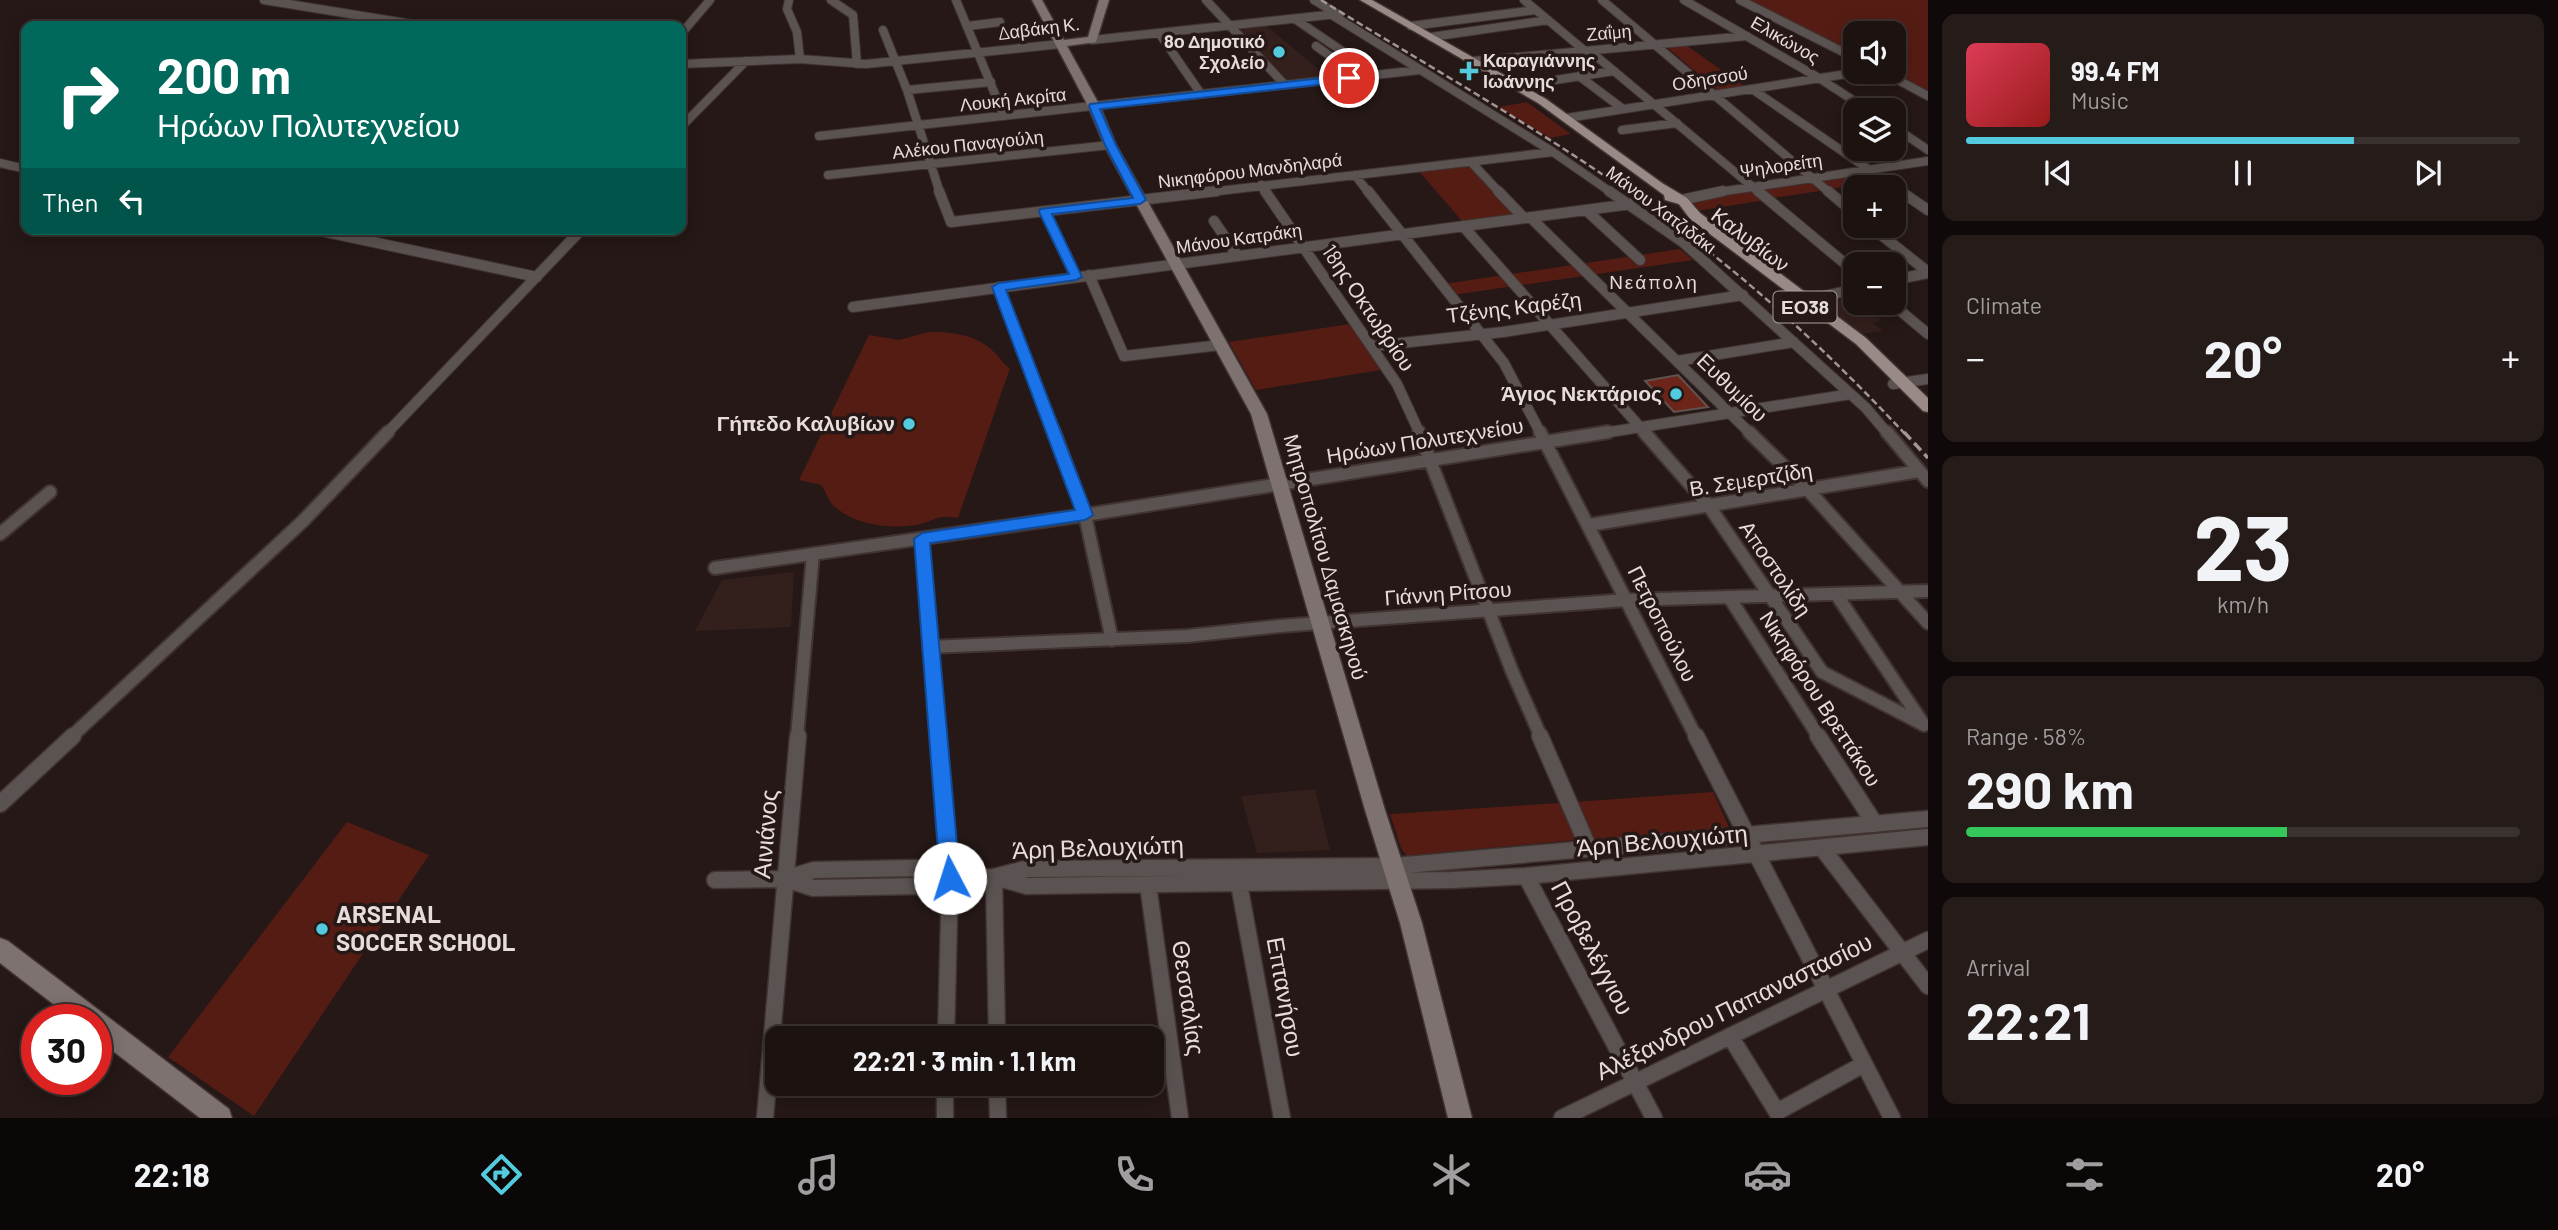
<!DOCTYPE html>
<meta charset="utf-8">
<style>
body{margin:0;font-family:Barlow,sans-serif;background:#251b19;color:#f1f3f6;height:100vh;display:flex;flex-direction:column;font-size:26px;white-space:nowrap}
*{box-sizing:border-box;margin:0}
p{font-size:23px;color:#a09e9f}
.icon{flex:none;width:38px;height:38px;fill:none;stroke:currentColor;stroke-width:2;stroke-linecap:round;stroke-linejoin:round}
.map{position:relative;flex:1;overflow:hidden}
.side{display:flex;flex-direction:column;gap:14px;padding:14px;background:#0f0a09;width:630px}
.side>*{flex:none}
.top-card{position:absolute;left:21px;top:21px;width:665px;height:214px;border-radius:14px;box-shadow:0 4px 18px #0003,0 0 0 2px #3a3230;background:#00695c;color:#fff;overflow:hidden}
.buttons{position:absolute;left:1843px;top:21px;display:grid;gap:14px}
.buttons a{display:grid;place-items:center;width:63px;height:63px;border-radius:14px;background:#1c1210;box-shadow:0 4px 18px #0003,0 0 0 2px #3a3230;font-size:35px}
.speed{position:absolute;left:21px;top:1004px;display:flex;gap:14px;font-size:35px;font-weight:700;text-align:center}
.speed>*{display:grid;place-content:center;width:91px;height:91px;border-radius:50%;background:#1c1210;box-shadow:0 4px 18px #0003,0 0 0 2px #3a3230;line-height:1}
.speed .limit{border:10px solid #d22;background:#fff;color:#111}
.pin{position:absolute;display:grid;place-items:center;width:60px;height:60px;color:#fff;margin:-30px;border:4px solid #fff;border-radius:50%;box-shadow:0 2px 7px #0007}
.me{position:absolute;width:77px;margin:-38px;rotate:355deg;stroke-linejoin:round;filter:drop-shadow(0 0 5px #0008)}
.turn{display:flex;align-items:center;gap:24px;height:147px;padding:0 21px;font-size:32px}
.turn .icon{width:91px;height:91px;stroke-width:2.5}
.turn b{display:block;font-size:49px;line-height:60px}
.then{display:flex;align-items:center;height:66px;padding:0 21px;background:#0003;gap:14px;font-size:26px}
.big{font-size:52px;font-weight:700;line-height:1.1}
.side .widget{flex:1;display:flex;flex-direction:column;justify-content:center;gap:10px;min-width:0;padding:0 24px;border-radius:14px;background:#251b19}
.side .dial{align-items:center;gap:0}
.dial b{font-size:91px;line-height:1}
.song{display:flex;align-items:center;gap:21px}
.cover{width:84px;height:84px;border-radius:10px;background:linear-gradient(135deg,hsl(350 70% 55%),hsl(0 70% 35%))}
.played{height:7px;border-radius:4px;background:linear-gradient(90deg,#54cade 70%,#3a3230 70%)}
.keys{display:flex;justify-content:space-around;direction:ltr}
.heat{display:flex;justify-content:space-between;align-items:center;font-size:38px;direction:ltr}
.charge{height:10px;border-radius:5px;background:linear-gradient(90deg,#34c759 58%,#3a3230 0)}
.trip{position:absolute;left:765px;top:1026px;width:399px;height:70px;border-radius:14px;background:#1c1210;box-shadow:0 4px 18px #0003,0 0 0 2px #3a3230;font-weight:700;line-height:70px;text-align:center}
.tab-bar{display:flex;height:112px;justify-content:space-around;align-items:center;background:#0b0706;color:#a09e9f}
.tab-bar .icon{width:49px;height:49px}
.tab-bar .current{color:#54cade}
.tab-bar b{font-size:32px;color:#f1f3f6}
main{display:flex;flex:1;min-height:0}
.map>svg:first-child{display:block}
.built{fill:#331f1c}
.green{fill:#551c14}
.building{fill:#6d251a;stroke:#62524f;stroke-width:2}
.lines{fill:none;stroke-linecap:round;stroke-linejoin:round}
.street-far3-casing{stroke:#403331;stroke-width:10}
.street-far2-casing{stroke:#403331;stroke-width:12}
.street-far1-casing{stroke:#403331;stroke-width:16}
.street-casing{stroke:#403331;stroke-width:19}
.secondary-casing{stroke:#403331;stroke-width:3}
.primary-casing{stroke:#403331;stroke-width:3}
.street-far3{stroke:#5a5351;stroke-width:8}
.street-far2{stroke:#5a5351;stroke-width:10}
.street-far1{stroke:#5a5351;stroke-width:12}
.street{stroke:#5a5351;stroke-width:16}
.secondary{fill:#7e7270;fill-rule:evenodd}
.primary{fill:#998a87;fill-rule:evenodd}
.rail-far1{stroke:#a19694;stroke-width:2.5;stroke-dasharray:7 3.5;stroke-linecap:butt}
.rail{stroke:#a19694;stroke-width:3.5;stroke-dasharray:10 5;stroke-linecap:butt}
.route{fill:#1a73e8;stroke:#114b97;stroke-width:2}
.poi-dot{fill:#54cade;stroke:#251816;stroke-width:2.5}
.labels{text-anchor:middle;stroke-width:7;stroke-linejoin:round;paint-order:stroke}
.far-street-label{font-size:18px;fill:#e6dcda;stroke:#251816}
.far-poi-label{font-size:18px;font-weight:bold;fill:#e6dcda;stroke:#251816;text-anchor:end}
.far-neighbourhood-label{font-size:19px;letter-spacing:2px;fill:#e6dcda;stroke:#251816}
.shield{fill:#251816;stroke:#aca19f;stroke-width:2}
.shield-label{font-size:19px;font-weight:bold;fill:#e6dcda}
.street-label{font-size:21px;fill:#e6dcda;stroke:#251816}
.poi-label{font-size:21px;font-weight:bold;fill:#e6dcda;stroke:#251816;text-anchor:end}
.near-street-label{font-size:24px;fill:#e6dcda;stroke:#251816}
.near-poi-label{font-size:24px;font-weight:bold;fill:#e6dcda;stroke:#251816;text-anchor:start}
</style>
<main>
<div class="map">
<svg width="1928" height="1118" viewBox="0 0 1928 1118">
<rect width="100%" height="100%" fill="#251816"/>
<!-- built -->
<path class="built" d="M1265,25L1327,76L1287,80L1237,28Z
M1851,297L1855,303L1882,320L1873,323L1883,331L1859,334L1820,305Z
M794,572L791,627L695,631L722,580Z
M1315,789L1330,850L1257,853L1241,796Z"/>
<!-- green -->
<path class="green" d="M1745,0H1928V93L1888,72H1894V33H1855V54Z
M1686,45L1744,86L1718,91L1667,47Z
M1527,102L1571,134L1550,138L1499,107Z
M1467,164L1515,214L1462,221L1418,170Z
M1873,174L1884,181L1830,189L1820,181Z
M1811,183L1820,191L1773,198L1763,190Z
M1756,191L1766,200L1696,211L1690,201Z
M1680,249L1693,260L1453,295L1444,284Z
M1350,324L1381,370L1256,390L1229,342Z
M928,332C952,332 977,334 995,353C1001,358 1003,365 1010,368L958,518C936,514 936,521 916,525C889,529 852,525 832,504C828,499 825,490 821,485L799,480L869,335L899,340Z
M1713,792L1729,827L1592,840L1575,802Z
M1559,803L1576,840L1412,855H1406L1401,848L1390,814Z
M347,822L429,855L254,1116L168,1057Z"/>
<!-- building -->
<path class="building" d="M1678,375L1708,407L1674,412L1645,381Z"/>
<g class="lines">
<defs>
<path id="street-far3" d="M264,0L424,26
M789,0L787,9L797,32L800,59
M831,0L853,15L857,64
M956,0L1004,116
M1206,0L1285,85
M1314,0L1339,15
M1524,0L1585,51
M1602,0L1830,193
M1684,0L1819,78L1868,110
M1740,0L1855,58
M1332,15L1553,152L1612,193
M1295,19L1377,75
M968,26L1000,22
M1411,26L1535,10
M883,30L907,90L940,193
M1159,33L1201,94
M681,34L710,0
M1431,37L1548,20
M1092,40L1337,14
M1316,46L1359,77
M1590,51L1760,193
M1474,61L1747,36
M681,64L800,59L866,64L1061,44
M1883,72L1928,96
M1579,76L1623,109
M1516,86L1614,71
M1752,89L1903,193
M907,90L991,82
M1567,118L1859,72
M681,127L746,61
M1894,127L1928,150
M1622,130L1677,123
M819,136L1420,70
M1471,162L1500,193
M0,163L26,169
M828,175L1110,145
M1355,175L1369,193
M1261,185L1266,193
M1202,193L1553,152
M1712,193L1928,161"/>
<path id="street-far2" d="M939,191L951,222L1217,191
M1265,191L1397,384L1420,434
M1368,191L1504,363L1541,434
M1498,191L1524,218
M1609,191L1684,243L1866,408L1888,434
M1758,191L1855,272
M1828,191L1855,214
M1900,191L1928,210
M1681,200L1723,191
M1586,210L1640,260
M1045,212L1076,277
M1530,217L1751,434
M1214,221L1237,255
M1463,226L1646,434
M1870,226L1928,272
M312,229L537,277
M1089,275L1124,356L1221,345
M1894,280L1928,273
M999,287L1054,434
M1807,300L1855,289
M1891,303L1928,334
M853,307L1631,204
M1373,346L1503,332L1743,295
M1677,361L1794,342
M1893,384L1928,379
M386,434L582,229
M1597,434L1851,394"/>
<path id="street-far1" d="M1054,432L1085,515L1112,640
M1419,432L1512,671L1541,737
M1540,432L1696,737
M1644,432L1709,506L1822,672L1924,725
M1749,432L1809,491L1928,623
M1887,432L1928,481
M1589,525L1919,471
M0,534L50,492
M922,539L938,737
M715,568L1085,515L1608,432
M1836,594L1924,725
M1729,597L1819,737
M929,647L1187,636L1280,626L1626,600L1928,591
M71,737L303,521L388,432
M797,737L813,554"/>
<path id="street" d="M938,736L950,878L946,1038
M1540,736L1589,849
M1696,736L1892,1118
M1818,736L1875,824
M0,804L73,736
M1822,848L1928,986
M1526,876L1654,1118
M994,877L997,1038
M995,877L1027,886L1452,880L1526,876L1928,837
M785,879L813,888L917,886L943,878L994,877L1025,869L1394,866L1928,819
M715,880L785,879L814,870L916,868L943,878
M1239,884L1282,1118
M1148,885L1180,1118
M1730,1036L1777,1112L1864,1064
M945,1083V1118
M997,1083L998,1118
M765,1118L798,736
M1562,1118L1928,940"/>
<path id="secondary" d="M1032,0H1042L1064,40L1088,37L1099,0H1109L1096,42L1067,46L1100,106L1116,145L1267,414L1385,810L1422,923L1472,1118H1448L1400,923L1365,810L1251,414L1104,145L1088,106Z
M0,938L8,941L229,1109L232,1118H200L96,1038V1020H74L0,963Z"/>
<path id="primary" d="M1360,0H1372L1546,99L1662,183L1687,198L1700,213L1866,338L1928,398V412L1923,411L1856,344L1690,219L1679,204L1665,200L1664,195L1538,103Z"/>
</defs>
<!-- street-far3 casing -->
<use href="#street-far3" class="street-far3-casing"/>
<!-- street-far2 casing -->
<use href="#street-far2" class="street-far2-casing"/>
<!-- street-far1 casing -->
<use href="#street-far1" class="street-far1-casing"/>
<!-- street casing -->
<use href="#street" class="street-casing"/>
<!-- secondary casing -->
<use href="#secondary" class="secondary-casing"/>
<!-- primary casing -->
<use href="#primary" class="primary-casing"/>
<!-- street-far3 -->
<use href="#street-far3" class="street-far3"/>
<!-- street-far2 -->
<use href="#street-far2" class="street-far2"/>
<!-- street-far1 -->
<use href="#street-far1" class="street-far1"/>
<!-- street -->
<use href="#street" class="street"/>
<!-- secondary -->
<use href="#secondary" class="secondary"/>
<!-- primary -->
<use href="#primary" class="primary"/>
<!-- rail-far1 -->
<path class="rail-far1" d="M1321,0C1438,72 1559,140 1670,222C1755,284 1833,357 1905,434"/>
<!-- rail -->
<path class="rail" d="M1904,432L1928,458"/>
</g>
<!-- route -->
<path class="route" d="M1349,75L1353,76V81L1100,109L1116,145L1146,200L1140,204L1052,214L1082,277L1076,280L1006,290L1093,515L1085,520L930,543L960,878L957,884L950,887L943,884L940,878L914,539L922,533L1075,510L992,287L999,283L1069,274L1039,212L1040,209L1133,198L1105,145L1089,106L1090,104Z"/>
<!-- markers -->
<g class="poi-dot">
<circle cx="1279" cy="52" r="7"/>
<path d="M1465.5 60.5h7v7h7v7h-7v7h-7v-7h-7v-7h7z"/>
<circle cx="1676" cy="394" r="7"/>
<circle cx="909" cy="424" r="7"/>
<circle cx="322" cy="929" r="7"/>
</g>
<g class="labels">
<!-- far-street labels -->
<g class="far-street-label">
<text transform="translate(1039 29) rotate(-7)" y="6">Δαβάκη Κ.</text>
<text transform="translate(1609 33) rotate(-5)" y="6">Ζαΐμη</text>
<text transform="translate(1785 40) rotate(30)" y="6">Ελικώνος</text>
<text transform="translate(1710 79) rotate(-9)" y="6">Οδησσού</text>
<text transform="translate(1013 100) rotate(-6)" y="6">Λουκή Ακρίτα</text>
<text transform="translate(968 145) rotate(-6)" y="6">Αλέκου Παναγούλη</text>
<text transform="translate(1781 166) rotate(-8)" y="6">Ψηλορείτη</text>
<text transform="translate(1250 171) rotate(-7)" y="6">Νικηφόρου Μανδηλαρά</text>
<text transform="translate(1661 210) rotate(37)" y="6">Μάνου Χατζιδάκι</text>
<text transform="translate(1239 239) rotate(-8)" y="6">Μάνου Κατράκη</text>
</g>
<!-- far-poi labels -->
<g class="far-poi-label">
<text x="1265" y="48">8ο Δημοτικό<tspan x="1265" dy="21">Σχολείο</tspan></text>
<text x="1483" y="67" text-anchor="start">Καραγιάννης<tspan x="1483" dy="21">Ιωάννης</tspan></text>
</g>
<!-- far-neighbourhood labels -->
<g class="far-neighbourhood-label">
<text x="1654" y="289">Νεάπολη</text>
</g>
<!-- shield labels -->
<rect class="shield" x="1773.5" y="291.5" width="63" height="31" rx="5"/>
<g class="shield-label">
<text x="1805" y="314">ΕΟ38</text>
</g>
<!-- street labels -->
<g class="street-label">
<text transform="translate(1750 240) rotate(37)" y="7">Καλυβίων</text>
<text transform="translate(1368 308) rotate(56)" y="7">18ης Οκτωβρίου</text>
<text transform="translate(1514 308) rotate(-7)" y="7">Τζένης Καρέζη</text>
<text transform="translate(1732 388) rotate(44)" y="7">Ευθυμίου</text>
<text transform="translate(1425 441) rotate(-9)" y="7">Ηρώων Πολυτεχνείου</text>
<text transform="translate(1751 480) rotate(-9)" y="7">Β. Σεμερτζίδη</text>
<text transform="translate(1325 557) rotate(74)" y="7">Μητροπολίτου Δαμασκηνού</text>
<text transform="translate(1775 569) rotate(56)" y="7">Αποστολίδη</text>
<text transform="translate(1448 594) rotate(-4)" y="7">Γιάννη Ρίτσου</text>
<text transform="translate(1662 624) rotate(63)" y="7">Πετροπούλου</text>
<text transform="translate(1820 699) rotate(57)" y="7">Νικηφόρου Βρεττάκου</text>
</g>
<!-- poi labels -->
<g class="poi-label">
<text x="1662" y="401">Άγιος Νεκτάριος</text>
<text x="895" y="431">Γήπεδο Καλυβίων</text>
</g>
<!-- near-street labels -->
<g class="near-street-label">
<text transform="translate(766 834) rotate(-85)" y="8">Αινιάνος</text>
<text transform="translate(1662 841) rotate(-5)" y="8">Άρη Βελουχιώτη</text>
<text transform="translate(1098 848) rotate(-2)" y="8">Άρη Βελουχιώτη</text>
<text transform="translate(1592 948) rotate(62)" y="8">Προβελέγγιου</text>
<text transform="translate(1285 997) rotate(80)" y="8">Επτανήσου</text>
<text transform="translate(1188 998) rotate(82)" y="8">Θεσσαλίας</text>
<text transform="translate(1734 1007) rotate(-26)" y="8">Αλέξανδρου Παπαναστασίου</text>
</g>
<!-- near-poi labels -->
<g class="near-poi-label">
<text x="336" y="923">ARSENAL<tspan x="336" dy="28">SOCCER SCHOOL</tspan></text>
</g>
</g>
</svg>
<div class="buttons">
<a><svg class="icon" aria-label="sound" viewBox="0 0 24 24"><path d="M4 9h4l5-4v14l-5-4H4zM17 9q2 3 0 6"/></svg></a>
<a><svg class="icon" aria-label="layers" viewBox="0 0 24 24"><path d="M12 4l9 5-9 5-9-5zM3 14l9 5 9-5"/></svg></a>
<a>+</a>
<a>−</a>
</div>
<div class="speed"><div class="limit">30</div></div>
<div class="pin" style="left:1349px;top:78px;background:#d93025"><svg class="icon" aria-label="arrive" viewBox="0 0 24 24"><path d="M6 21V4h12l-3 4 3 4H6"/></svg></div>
<svg class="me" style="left:950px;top:878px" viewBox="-20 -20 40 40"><circle r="19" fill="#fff"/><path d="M0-13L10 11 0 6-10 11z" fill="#1a73e8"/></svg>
<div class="trip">22:21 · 3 min · 1.1 km</div>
<div class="top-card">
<div class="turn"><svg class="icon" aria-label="right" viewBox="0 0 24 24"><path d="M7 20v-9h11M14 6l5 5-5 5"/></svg><div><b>200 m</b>Ηρώων Πολυτεχνείου</div></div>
<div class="then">Then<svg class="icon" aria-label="left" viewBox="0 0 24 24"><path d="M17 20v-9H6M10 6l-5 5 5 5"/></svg></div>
</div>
</div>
<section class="side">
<div class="widget">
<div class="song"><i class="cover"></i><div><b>99.4 FM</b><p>Music</p></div></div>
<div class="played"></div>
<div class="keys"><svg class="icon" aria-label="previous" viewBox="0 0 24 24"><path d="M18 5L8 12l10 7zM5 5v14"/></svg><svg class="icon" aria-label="pause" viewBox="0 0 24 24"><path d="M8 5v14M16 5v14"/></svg><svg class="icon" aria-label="next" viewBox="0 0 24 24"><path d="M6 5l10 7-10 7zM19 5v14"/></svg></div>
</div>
<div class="widget"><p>Climate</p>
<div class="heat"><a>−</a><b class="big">20°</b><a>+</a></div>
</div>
<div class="widget dial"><b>23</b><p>km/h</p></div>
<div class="widget"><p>Range · 58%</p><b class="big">290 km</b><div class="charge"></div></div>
<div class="widget"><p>Arrival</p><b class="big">22:21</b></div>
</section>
</main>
<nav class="tab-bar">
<b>22:18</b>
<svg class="icon current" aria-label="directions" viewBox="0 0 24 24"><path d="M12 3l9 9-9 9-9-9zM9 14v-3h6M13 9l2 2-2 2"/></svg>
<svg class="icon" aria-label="music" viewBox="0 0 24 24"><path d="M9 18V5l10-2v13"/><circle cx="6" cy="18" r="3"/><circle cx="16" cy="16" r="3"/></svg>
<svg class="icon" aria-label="phone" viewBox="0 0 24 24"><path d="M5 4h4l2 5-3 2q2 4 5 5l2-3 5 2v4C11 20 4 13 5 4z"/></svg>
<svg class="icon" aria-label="climate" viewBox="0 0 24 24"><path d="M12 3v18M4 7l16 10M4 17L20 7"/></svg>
<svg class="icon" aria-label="car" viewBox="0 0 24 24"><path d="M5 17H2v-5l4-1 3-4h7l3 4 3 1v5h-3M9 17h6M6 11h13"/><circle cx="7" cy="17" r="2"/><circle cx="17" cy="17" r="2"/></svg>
<svg class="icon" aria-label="filters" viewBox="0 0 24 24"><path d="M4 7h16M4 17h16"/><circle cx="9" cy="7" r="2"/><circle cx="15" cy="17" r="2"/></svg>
<b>20°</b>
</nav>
